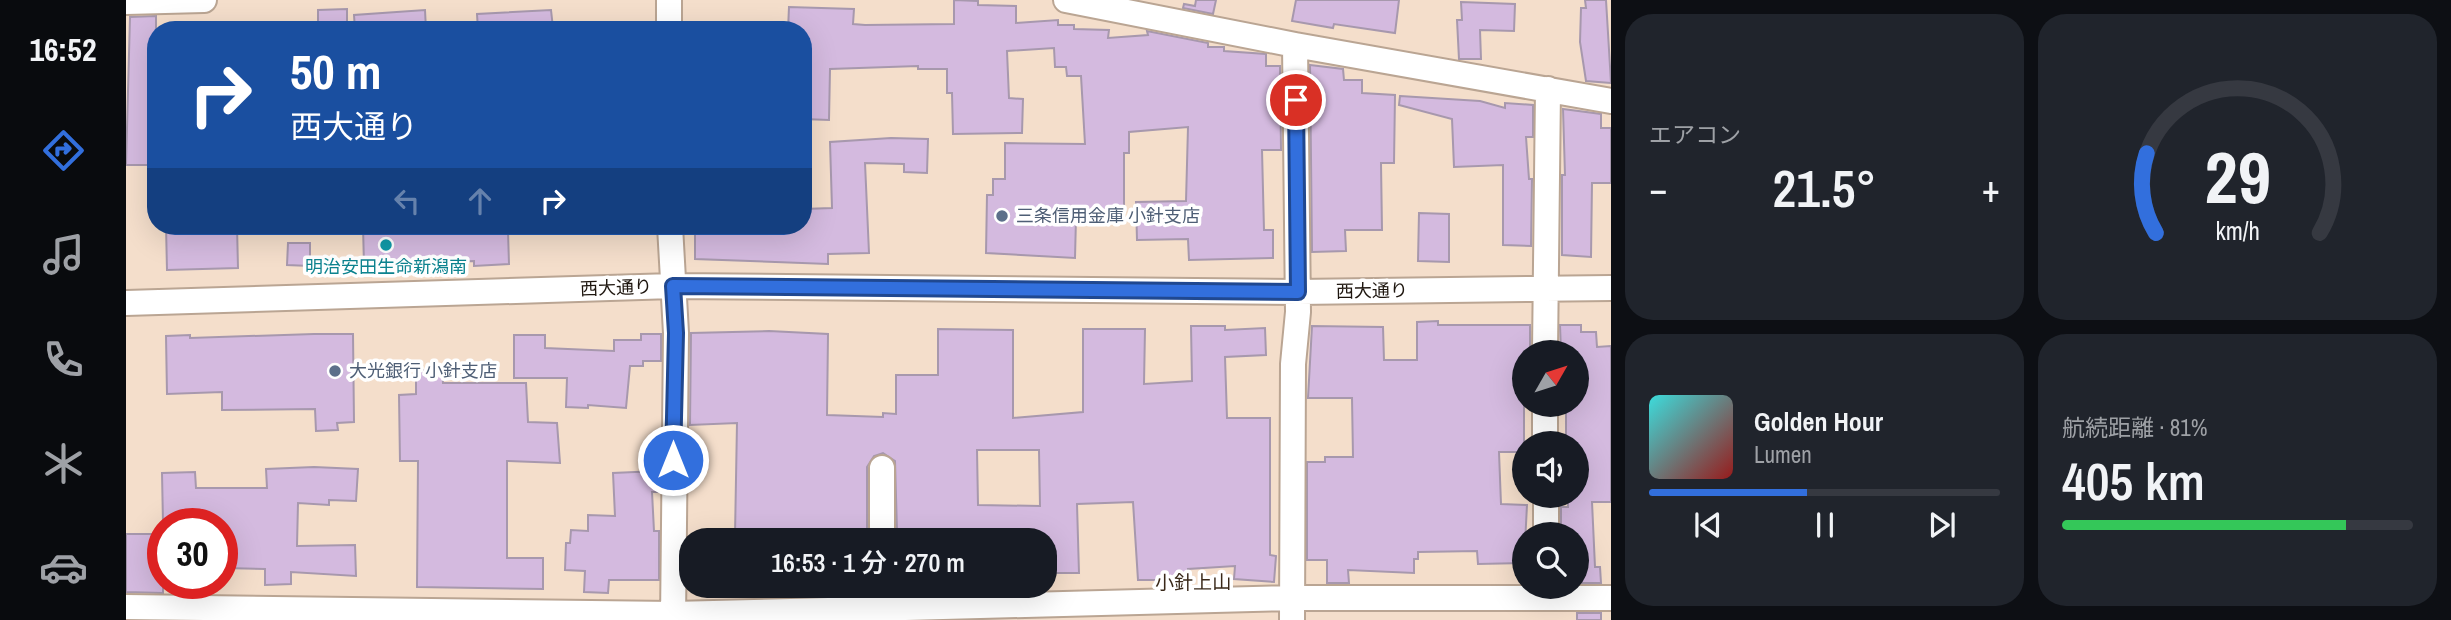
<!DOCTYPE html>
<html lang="ja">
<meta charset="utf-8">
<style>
body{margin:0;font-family:"Archivo Narrow","Noto Sans JP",sans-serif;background:#20242c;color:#f1f3f6;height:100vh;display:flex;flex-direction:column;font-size:26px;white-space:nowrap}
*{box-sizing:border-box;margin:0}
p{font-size:23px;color:#9ea1a6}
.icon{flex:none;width:38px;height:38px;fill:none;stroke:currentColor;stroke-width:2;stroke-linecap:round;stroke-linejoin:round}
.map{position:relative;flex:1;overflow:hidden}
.sheet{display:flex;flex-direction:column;gap:14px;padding:14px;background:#0d0f14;width:840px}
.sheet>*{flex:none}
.top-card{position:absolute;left:21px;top:21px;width:665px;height:214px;border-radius:28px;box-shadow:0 7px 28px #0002;background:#1a4fa0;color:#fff;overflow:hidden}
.needle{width:46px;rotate:51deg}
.fabs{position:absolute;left:1386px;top:340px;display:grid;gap:14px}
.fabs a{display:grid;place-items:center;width:77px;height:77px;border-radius:50%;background:#171b24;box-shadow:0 7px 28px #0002;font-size:35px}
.speed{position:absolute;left:21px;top:508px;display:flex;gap:14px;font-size:35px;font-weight:700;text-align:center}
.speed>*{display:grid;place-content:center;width:91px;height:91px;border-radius:50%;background:#171b24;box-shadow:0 7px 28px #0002;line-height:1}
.speed .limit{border:10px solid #d22;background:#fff;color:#111}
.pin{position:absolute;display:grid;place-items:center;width:60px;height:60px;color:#fff;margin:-30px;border:4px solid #fff;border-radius:50%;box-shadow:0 2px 7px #0007}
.me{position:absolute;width:77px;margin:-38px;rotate:0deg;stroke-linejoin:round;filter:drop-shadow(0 0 5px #0008)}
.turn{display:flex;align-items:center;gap:24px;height:147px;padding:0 28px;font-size:32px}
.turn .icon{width:91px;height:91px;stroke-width:2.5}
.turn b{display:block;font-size:49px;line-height:60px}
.lanes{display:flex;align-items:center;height:66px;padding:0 28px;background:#0003;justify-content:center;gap:35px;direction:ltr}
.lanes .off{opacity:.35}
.big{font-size:52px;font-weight:600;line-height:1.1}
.sheet .widget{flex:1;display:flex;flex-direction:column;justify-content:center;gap:10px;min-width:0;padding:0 24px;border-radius:28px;background:#20242c}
.sheet .dial{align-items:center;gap:0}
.dial svg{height:182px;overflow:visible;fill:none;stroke:#363941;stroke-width:7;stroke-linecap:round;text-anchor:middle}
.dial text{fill:#f1f3f6;stroke:none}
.song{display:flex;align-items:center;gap:21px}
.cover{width:84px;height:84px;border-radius:10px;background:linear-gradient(135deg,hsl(180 70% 55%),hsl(0 70% 35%))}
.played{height:7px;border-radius:4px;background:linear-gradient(90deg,#326fdd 45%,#363941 45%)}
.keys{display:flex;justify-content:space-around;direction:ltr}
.heat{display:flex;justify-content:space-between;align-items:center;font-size:38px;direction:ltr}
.charge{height:10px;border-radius:5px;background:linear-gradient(90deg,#34c759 81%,#363941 0)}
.sheet .tiles{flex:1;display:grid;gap:14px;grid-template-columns:repeat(2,1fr)}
.trip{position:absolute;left:553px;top:528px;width:378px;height:70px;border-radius:28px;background:#171b24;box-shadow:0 7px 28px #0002;font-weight:600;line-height:70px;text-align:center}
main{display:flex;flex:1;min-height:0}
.tabs{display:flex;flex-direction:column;width:126px;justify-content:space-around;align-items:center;background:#090b0e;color:#9ea1a6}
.tabs .icon{width:49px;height:49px}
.tabs .selected{color:#326fdd}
.tabs b{font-size:32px;color:#f1f3f6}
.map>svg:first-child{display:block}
.building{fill:#d4badf;stroke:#a798ad;stroke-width:2;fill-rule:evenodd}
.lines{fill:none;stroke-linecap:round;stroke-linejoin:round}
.minor-casing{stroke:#baa593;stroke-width:28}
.minor{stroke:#fff;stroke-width:24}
.route-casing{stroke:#204890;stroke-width:18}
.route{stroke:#326fdd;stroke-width:12}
.service-dot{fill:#5c6f8a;stroke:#fff;stroke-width:2.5}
.culture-dot{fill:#0f9aa8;stroke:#fff;stroke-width:2.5}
.labels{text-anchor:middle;stroke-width:7;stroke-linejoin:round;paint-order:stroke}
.service-label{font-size:18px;fill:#4e5e75;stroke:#fff;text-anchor:start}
.culture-label{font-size:18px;fill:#0d838f;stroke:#fff}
.street-label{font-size:18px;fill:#1d150e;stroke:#fff}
.neighbourhood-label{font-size:19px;fill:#392819;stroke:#fff}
</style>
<main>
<nav class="tabs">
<b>16:52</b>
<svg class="icon selected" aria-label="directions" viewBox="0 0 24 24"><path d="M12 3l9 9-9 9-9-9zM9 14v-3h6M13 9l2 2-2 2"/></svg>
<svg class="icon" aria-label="music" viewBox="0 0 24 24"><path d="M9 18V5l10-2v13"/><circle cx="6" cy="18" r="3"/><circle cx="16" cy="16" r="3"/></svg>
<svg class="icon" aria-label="phone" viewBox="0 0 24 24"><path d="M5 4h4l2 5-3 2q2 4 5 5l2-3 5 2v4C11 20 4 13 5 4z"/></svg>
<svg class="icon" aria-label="climate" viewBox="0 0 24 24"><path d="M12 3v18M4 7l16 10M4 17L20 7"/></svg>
<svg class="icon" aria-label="car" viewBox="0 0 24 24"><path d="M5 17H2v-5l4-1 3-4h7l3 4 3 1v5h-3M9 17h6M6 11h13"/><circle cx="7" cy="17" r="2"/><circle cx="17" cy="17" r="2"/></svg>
</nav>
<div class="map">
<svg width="1485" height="620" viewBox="0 0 1485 620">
<rect width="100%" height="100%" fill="#f4decb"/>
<!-- building -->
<path class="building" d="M828,0L852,1V5L890,6V23L932,20V25H948V29L983,30L982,38L1022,35L1021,31L1082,43V47H1098V51L1140,54V66H1154L1155,150H1136L1138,230H1147V258L1063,260L1062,239L1011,240L1010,202L1060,201L1062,127L1003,132V153H998V218H950L949,258L860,253L861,195H867V179H879V143L959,144L955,76H941L940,67H929L928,48L881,51L883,98L897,99L896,133L827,134L826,93H821V69H792V66L704,69L703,120L677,119V30H662L663,7L728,9L727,24L739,25L828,24Z
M1070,0H1090L1087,14L1057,8L1058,4L1069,6Z
M1170,0H1273L1269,33L1208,24L1207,28L1166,21Z
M1459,0H1480L1485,83L1460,81L1454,42L1455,8H1460Z
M1335,2L1389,4L1388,31L1354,30L1355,59H1333L1331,20H1336Z
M221,9V30H192V10Z
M299,10L300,30H229L228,15Z
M425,10L427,28L352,30L351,14Z
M30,16V165H0L4,17Z
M1184,65L1217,69L1218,80H1236V93L1269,95L1268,163H1255L1256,230H1219L1220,251L1186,252Z
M1274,96L1354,101L1379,108V103L1407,105V137H1400L1403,179H1406L1405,246L1377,245V165L1328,167L1326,119L1273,105Z
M1437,109L1475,114V128H1485V183H1466L1465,257L1436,255V175H1439Z
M765,138L802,139L801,173L778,172V164L739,163L743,253L702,254V264L569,259V231L608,232V226H677V209L706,208L704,142Z
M1293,213L1323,214V262L1292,261Z
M40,226H111L112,268L41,270Z
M237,226L323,227V232L382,231L383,264L348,266V261L238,265Z
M162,243H184V266L161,265Z
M1312,321V325H1404V350L1398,351V452H1373L1375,504L1401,505L1398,563L1352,564L1351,551L1292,552V559H1288V573L1222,570L1223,583H1201V560H1181V462H1199V457H1227L1226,398H1182L1186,326L1257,327L1258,360H1291V322Z
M1434,325H1455V332H1470L1471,347L1485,346V502H1466L1469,567H1474L1475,583H1451V534H1435V507H1442V495H1451V443H1440V404H1451V352H1435Z
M1065,326H1099V330L1139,328L1140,355L1099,357L1101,418H1144V555L1150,556L1148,582L1108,579L1109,566L1062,569L1063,582H1054L1053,586L1031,587V580H1012L1007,502L951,504L953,573H919V541H783L782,530L771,531L769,461L757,453L748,456L741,467V541H617V535H609L611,423L564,425L565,333L643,331L702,334L701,415L757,417V413L770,414V375H812V329L887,330V418L957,412V329H1019L1018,384L1066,381ZM851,450H913L914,506L852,505Z
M188,334H227L228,422L211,423L212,430L190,431L189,409L96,410V392L41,394L40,336L64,335V338Z
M515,334H535V361H517V366H504L500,408L462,405V408L440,407L441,378H388V335H419V348L488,351V340H515Z
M290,370H316L317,383H400L402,422L431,423L434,463L381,461V558H417V589L291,587L292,461H274L273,395L290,394Z
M188,467L232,469L230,501L203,500V505L172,503L171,546L229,545L230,576L165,572V584L139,585V569L97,568V523H37L36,473L69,472L70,488H141L140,469Z
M531,471L532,492H526L528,531H533V580H483L482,593L458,592L459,571L439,570L440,543H444L445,530L462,531V515L489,516L487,473Z
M0,534H37V593L0,592Z
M1451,613H1475V620H1451Z"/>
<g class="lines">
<defs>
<path id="minor" d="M940,0L1169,45L1485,101
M0,2L78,0
M543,30V0
M544,226L550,333L547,620
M0,303L547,286L1172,292L1485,288
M1419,352L1422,89
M1419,404V443
M1420,495V534
M756,541V468
M0,607L547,614L1166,598H1485
M1166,620L1167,364L1172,312L1169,45"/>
</defs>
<!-- minor casing -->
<use href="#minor" class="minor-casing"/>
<!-- minor -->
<use href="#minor" class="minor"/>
</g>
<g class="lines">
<defs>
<path id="route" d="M547,460L550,333L547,286L1172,292L1170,100"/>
</defs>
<!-- route casing -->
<use href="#route" class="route-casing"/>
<!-- route -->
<use href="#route" class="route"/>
</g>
<!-- markers -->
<g class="service-dot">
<circle cx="876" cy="216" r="7"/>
<circle cx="209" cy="371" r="7"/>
</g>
<circle class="culture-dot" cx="260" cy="245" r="7"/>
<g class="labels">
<!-- service labels -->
<g class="service-label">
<text x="890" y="222">三条信用金庫 小針支店</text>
<text x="223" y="377">大光銀行 小針支店</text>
</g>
<!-- culture labels -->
<g class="culture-label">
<text x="260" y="273">明治安田生命新潟南</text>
</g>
<!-- street labels -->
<g class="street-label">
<text transform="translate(490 288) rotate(-2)" y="6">西大通り</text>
<text transform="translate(1246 291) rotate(-1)" y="6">西大通り</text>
</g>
<!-- neighbourhood labels -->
<g class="neighbourhood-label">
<text x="1067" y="589">小針上山</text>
</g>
</g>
</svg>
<div class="fabs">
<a><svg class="needle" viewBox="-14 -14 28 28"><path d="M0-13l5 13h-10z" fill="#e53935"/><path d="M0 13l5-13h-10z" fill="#9ea1a6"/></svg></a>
<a><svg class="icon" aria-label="sound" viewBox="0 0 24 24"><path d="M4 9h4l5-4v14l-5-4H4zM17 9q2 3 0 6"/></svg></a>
<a><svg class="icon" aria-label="search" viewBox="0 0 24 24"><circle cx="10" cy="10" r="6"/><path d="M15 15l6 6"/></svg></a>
</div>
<div class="speed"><div class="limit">30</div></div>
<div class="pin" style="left:1170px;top:100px;background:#d93025"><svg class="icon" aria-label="arrive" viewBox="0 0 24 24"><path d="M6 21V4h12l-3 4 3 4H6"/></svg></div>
<svg class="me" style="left:547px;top:460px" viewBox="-20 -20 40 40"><circle r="17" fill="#326fdd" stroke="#fff" stroke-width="3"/><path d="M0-11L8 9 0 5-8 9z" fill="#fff"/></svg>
<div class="trip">16:53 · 1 分 · 270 m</div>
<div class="top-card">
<div class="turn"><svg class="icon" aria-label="right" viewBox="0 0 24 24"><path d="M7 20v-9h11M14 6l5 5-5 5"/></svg><div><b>50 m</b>西大通り</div></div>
<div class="lanes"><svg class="icon off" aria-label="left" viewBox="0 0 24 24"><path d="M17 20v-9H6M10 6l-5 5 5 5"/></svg><svg class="icon off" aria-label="ahead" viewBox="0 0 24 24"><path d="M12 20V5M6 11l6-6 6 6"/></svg><svg class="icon" aria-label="right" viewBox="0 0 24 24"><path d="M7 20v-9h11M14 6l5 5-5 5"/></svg></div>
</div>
</div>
<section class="sheet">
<div class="tiles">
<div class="widget"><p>エアコン</p>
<div class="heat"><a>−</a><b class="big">21.5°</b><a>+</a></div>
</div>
<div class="widget dial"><svg viewBox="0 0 100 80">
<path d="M14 69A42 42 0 1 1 86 69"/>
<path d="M14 69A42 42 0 0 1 10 34" stroke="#326fdd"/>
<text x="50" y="56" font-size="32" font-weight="700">29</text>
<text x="50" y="72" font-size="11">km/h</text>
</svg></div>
<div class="widget">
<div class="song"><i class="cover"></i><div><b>Golden Hour</b><p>Lumen</p></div></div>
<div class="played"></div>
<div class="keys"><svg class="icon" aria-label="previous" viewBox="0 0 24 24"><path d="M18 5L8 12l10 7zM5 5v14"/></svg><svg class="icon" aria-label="pause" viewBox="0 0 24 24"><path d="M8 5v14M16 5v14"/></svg><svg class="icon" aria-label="next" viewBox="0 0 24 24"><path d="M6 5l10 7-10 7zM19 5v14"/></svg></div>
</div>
<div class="widget"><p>航続距離 · 81%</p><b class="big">405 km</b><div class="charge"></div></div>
</div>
</section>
</main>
